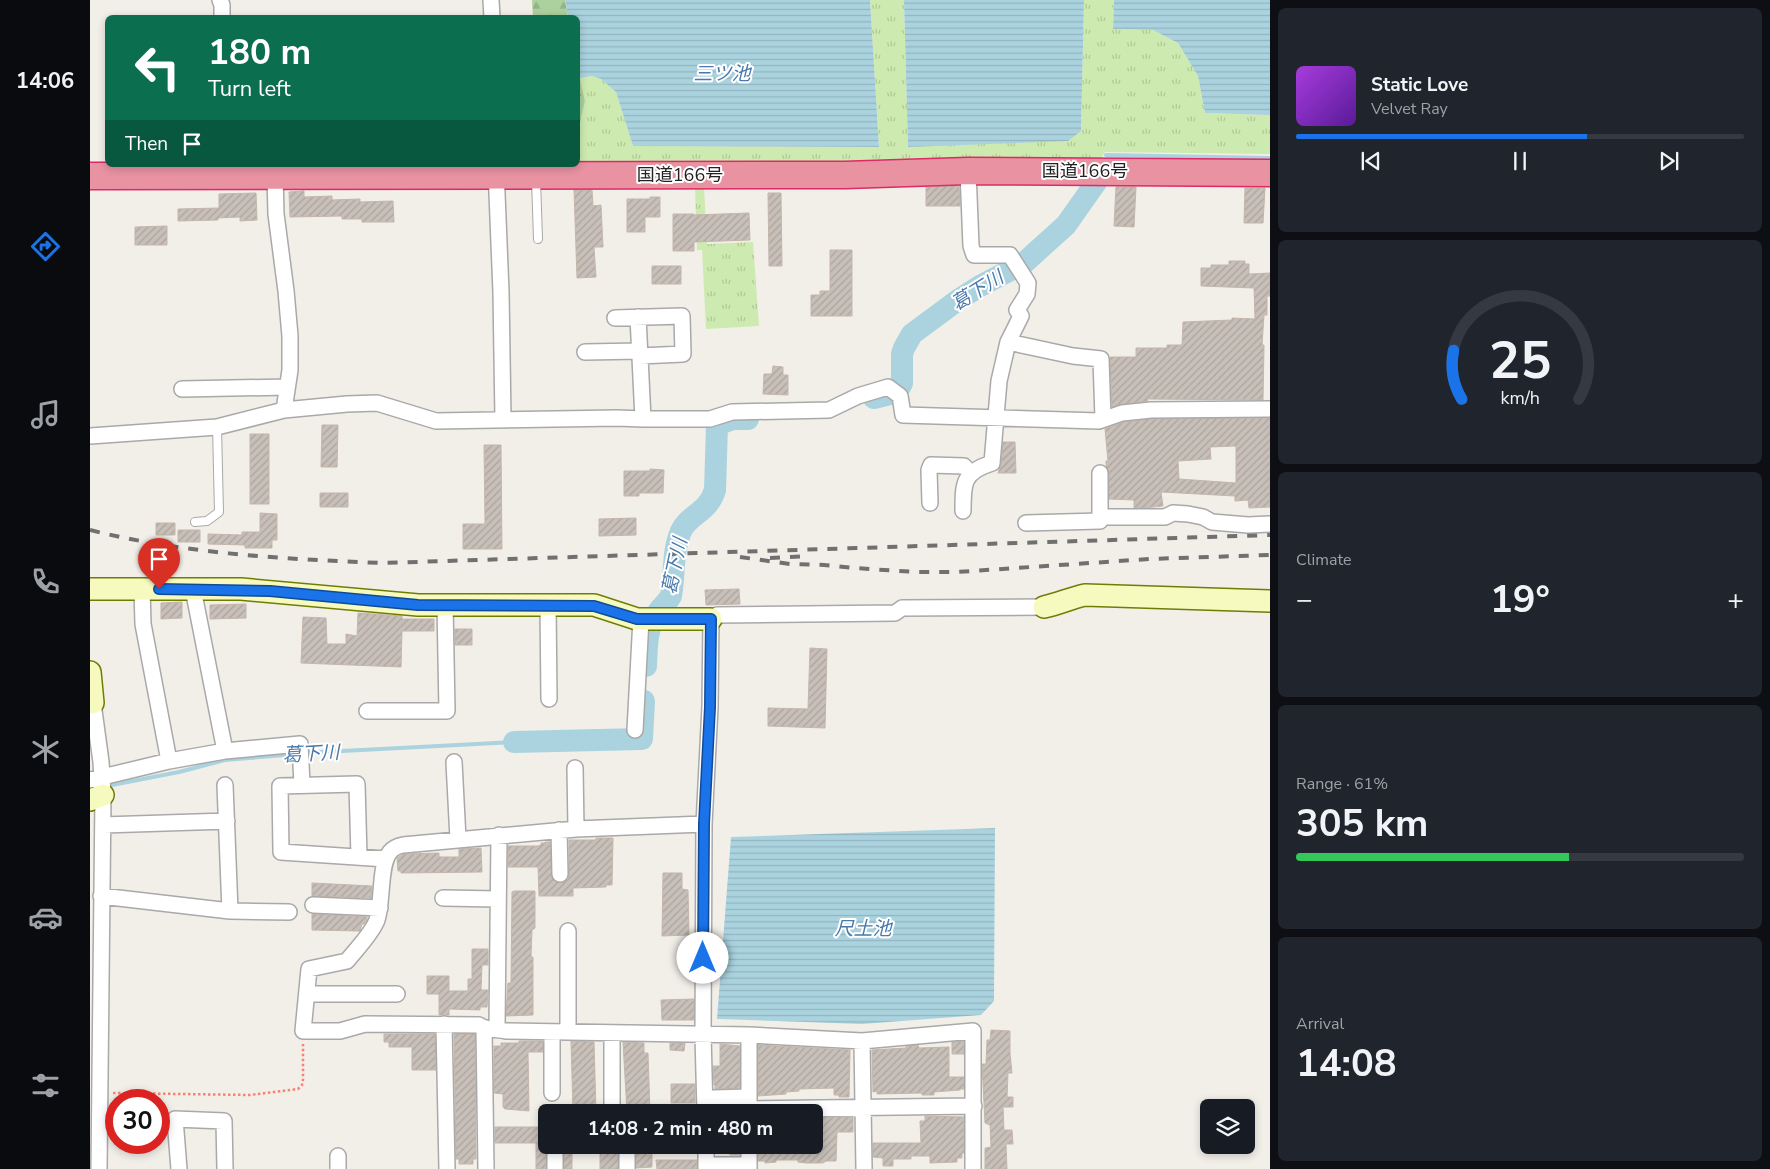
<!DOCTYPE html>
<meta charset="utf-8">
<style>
body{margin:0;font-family:"Nunito Sans","Noto Sans JP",sans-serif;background:#20242c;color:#f1f3f6;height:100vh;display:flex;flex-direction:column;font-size:19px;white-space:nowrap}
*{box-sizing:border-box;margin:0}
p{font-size:16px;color:#9ea1a6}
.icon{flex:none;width:28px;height:28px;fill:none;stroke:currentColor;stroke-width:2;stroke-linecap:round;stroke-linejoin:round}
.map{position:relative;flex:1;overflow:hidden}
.details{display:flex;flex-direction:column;gap:8px;padding:8px;background:#0d0f14;width:500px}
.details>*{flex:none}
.guide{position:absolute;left:15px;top:15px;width:475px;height:152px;border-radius:8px;box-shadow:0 2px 8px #0003;background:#0b6e4f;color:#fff;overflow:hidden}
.fabs{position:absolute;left:1110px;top:1099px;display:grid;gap:10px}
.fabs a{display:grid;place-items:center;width:55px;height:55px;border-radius:8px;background:#171b24;box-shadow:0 2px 8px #0003;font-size:25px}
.speed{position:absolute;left:15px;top:1089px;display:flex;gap:10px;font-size:25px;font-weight:700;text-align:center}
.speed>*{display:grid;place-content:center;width:65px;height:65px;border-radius:50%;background:#171b24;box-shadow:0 2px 8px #0003;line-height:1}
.speed .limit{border:8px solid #d22;background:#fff;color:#111}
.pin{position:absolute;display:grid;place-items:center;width:42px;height:42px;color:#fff;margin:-51px -21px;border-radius:50% 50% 50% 0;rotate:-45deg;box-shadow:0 0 5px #0007}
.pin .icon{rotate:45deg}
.me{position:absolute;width:55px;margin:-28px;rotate:0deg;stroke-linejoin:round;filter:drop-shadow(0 0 4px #0008)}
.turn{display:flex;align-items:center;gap:18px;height:105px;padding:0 20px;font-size:22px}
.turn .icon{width:65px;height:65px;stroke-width:2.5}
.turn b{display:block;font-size:35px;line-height:42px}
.then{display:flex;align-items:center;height:48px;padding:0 20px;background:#0003;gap:10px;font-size:19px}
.big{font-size:38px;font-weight:700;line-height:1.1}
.details .card{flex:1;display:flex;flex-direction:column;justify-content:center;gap:8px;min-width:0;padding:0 18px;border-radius:8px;background:#20242c}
.details .dial{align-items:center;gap:0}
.dial svg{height:130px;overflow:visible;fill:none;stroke:#363941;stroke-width:7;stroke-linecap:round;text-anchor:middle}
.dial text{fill:#f1f3f6;stroke:none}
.song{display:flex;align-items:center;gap:15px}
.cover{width:60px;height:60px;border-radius:8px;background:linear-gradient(135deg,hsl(280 70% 55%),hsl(270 70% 35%))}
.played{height:5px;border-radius:2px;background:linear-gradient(90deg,#1a73e8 65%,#363941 65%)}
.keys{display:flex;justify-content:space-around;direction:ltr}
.heat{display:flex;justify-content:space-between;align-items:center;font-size:28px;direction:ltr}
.charge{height:8px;border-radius:4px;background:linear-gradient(90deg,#34c759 61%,#363941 0)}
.trip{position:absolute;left:448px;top:1104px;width:285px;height:50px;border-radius:8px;background:#171b24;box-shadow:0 2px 8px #0003;font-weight:700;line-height:50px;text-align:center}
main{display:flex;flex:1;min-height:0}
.menu{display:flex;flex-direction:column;width:90px;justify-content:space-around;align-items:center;background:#090b0e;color:#9ea1a6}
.menu .icon{width:35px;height:35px}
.menu .on{color:#1a73e8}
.menu b{font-size:22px;color:#f1f3f6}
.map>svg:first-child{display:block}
.grass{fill:url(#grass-tufts)}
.forest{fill:url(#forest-firs)}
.water{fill:url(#water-rules)}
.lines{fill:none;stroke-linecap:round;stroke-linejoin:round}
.stream{stroke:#aad3df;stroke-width:4}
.river{stroke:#aad3df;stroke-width:22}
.building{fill:url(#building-hatch);stroke:#c4b6ab;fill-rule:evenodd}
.lane-casing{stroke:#a9a9a9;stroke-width:10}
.street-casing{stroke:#a9a9a9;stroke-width:18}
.secondary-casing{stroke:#707d05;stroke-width:24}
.highway-casing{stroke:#dc2a67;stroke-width:29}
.path{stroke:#fa8072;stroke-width:2.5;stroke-dasharray:2.5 2.5;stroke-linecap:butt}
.lane{stroke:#fff;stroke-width:8}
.street{stroke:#fff;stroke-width:15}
.secondary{stroke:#f7fabf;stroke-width:21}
.highway{stroke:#e892a2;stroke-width:26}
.rail{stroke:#707070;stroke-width:4;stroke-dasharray:10 10;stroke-linecap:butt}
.route-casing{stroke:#114b97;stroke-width:12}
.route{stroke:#1a73e8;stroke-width:9}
.labels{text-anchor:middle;stroke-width:4;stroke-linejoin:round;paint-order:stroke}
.street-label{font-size:18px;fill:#222;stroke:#fff}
.water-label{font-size:19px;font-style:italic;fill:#4a7aab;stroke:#fff}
</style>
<main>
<nav class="menu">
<b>14:06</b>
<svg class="icon on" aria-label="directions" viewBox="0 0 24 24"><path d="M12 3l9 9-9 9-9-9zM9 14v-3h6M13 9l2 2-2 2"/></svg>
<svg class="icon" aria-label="music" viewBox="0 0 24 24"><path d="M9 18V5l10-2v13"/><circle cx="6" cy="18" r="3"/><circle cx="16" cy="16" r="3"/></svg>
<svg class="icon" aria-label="phone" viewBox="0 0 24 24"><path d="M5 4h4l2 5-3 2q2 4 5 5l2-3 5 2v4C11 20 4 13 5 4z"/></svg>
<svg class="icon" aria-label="climate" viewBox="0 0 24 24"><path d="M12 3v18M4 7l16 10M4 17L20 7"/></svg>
<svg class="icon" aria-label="car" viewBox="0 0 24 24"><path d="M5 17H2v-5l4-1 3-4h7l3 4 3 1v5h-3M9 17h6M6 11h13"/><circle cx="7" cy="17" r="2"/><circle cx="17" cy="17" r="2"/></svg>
<svg class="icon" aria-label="filters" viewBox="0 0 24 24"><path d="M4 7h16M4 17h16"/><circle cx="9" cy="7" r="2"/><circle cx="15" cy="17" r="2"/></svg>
</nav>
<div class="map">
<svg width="1180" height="1169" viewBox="0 0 1180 1169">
<defs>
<pattern id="grass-tufts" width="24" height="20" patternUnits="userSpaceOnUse" patternTransform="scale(1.25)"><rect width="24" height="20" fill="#cdebb0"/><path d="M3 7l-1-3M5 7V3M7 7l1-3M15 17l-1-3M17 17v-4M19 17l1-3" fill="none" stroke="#b0c997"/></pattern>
<pattern id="forest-firs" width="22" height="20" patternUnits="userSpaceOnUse" patternTransform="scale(1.25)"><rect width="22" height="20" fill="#add19e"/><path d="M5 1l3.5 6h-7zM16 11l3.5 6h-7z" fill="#95b388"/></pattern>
<pattern id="water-rules" width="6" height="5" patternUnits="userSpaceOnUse" patternTransform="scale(1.25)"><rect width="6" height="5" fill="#aad3df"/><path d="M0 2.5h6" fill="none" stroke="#92b5bf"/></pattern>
<pattern id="building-hatch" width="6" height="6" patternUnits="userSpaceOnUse" patternTransform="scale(1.25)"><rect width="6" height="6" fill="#c7bfb8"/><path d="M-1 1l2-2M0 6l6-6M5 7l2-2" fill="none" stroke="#aba49e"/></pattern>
</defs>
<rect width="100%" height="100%" fill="#f2efe9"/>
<!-- grass -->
<path class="grass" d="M780,0H814L818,147L991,131L994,0H1024L1023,29L1063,30L1088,43L1108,76L1115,113L1180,115V154L1015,152L1009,162L488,164V131L495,101L489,78L502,76L511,79L526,92L543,146L789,147Z
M605,187H614L617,244L663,242L669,326L616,329L612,250H607Z"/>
<!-- forest -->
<path class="forest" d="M442,0H475L478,17H443Z
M488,71L495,101L488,131Z"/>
<!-- water -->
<path class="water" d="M475,0H780L789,147L543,146L526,92L511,79L502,76L489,78L488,18L478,17Z
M814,0H994L991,131L978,141L818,147Z
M1024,0H1180V115L1115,113L1108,76L1088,43L1063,30L1023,29Z
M905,828L904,1001L891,1015L772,1024L627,1019L641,837Z"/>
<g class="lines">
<!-- stream -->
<path class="stream" d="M1016,155L1180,158
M214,753L424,742
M17,786L89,772L135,760L207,754"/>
<!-- river -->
<path class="river" d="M784,398L800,394L807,391L810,387L812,383V354L814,348L822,334L868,300L890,286L934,263L976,225L1007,181
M556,666C557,647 556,628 568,612C572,606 577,603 581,596C585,574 582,552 591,531C599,514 618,513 625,490L627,425L643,419H658
M424,742L552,739L554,701"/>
</g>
<!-- building -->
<path class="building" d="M869,186L870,206H836V187Z
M1026,187H1046L1044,227L1024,226Z
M1155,188H1175L1173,223H1154Z
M484,190H502L503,206L511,205L513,247H504L506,277L487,278Z
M214,191V197L242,196V200L270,199V202L303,201L304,222H272V219H252V216L200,217L199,192Z
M166,193L167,220L150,221V217L128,218V220L88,221V209L129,208V194Z
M678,193H691L692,266H679Z
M560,197H570V217H555V232H537V199H560Z
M659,213L660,240L604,242V251H583V214H604V215Z
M77,226V245H45V227Z
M740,250H762V316H721V295H730V291H740Z
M1139,261H1155V264H1159V274L1180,273V296H1177V315H1174L1172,345H1174L1173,400L1057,399L1058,401L1031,404L1022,407L1020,357H1046V348H1077V345H1092L1093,322L1142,320V318L1165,319L1164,288L1111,286V268H1121V265H1139Z
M562,266H591V284H562Z
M683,366L693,367V375H698V395L673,394L674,374H682Z
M1180,418V507L1159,508L1158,500L1145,501V496L1071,492L1073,506L1053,508H1044V500L1019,499V473L1016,466V461H1018L1015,429L1034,422L1062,419ZM1146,446V483L1089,479L1088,461L1121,459L1120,447Z
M232,425H248L247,467H231Z
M160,434H179V504H160Z
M913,442H925L926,473H908L911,464Z
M394,445H411L412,549H373V524H395Z
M560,469L574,470L573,493H549V496H534V471H560Z
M230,493H258V507H230Z
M170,513L187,514V540H182V548H155V545L118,544V534L152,535V532H170Z
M546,518V535L509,536V519Z
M66,523H85V535H66Z
M88,530H110V542H88Z
M649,589L650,604L616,605L615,590Z
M92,602V618L71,619V603Z
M156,604V618L120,619V605Z
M268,613L312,616V619H344V631H312L311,667L211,663L213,617L236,618L237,644H256V634L267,636Z
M365,629H382V645H365Z
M720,648L737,649L735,728L678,726V708L718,709Z
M506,838H523L522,885H516V887L483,888V896H449L448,867H418V846H448L451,845V843H455V842H460L462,878L466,882H474L478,879L479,874V840H506Z
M391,848L392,872L311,873V871H308L307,858L314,854L349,853V857H369V849Z
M573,873H592V889L598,890L599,935L572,936Z
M222,883L282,886L281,898L222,896Z
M424,891H445V928L442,930L441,957H443V1015L416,1016L418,983H421L422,892Z
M222,914L277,917V920L274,924H272L270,931L222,930Z
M382,949H398V965H392L391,990H398L397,1007H390V1010L359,1009V1015H349V994H337V976H359V991H378V979H382Z
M604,999V1020H572L571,1000Z
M901,1030L920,1031V1053L922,1073H918L917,1097H923V1107H913L914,1130H922L923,1144H916L917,1169H895V1148L901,1147L900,1125L895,1123L892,1064H896L897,1040H900Z
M294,1034H345L346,1070H322V1047H299V1042H294Z
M364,1034H385L386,1159H383V1164H369V1159H366Z
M429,1041H453V1052H438L439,1111L415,1109L413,1107V1094L404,1093V1046H411V1043H429Z
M481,1041L504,1042L506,1112H483Z
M874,1041V1054H862V1042Z
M533,1042L554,1043V1053H558L560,1112H537Z
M580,1043H595L594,1051L580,1050Z
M630,1044L650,1046V1088L625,1089V1085H624L623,1066H630Z
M668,1045L760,1050L759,1097H749V1095H744V1088L709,1089V1091L696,1092V1094L668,1096Z
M828,1045L829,1048L859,1047V1077H874V1089H870V1090L844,1092V1095H832V1093L787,1094V1091L783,1092L782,1050L816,1048V1046Z
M581,1084H605V1103H581Z
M626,1107H650V1112H626Z
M835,1116L874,1117V1153H872V1158H867V1162L840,1163V1156H821V1159H803V1166H793V1158L783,1157V1143H831L830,1121H835Z
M733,1117H763V1132H747L746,1161H736L733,1163H716L708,1162V1160H686V1162L675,1163V1161H668V1150H672V1146L724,1145V1120H733Z
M405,1127H456V1169H446V1143H405Z
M474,1145L482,1146V1169H474Z
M510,1145H528V1169H510Z
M552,1145H562V1167L546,1168V1148H552Z
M640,1145H650V1155H640Z
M566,1160H607V1169H567Z"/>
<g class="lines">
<defs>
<path id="lane" d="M446,179L448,239
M105,522L117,521L129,512L127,427"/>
<path id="street" d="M130,0L132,5V18
M401,0L402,18
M406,169L411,292L413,420
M185,176L186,214L196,291L200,336V370L194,410
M548,317L553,419
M525,318L592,316L593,354L550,356
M918,342L983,356L1011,359L1013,419
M495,352L550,351
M92,389L197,387
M0,436L127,427L194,410L257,404L287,403L346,421L527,418L553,419H620L642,412L739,410L768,396L798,387L810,396L813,415L1009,421L1032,413L1061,410L1180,409
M840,503L839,470L841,465L874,466L880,473
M873,511C873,483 873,472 902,463L909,381L918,342L931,316L927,310L937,294L938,283L920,255H884L881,246L878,171
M1010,517H1075L1083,513L1098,514L1113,517L1122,522L1158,525L1180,524
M936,523L1010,521V473
M52,589L53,624L79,761
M103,589L135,751
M458,605L459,699
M0,703H3L11,762L13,795L9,1169
M277,711H357L355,605
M545,730L551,619
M364,762L368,839
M485,768L486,829
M0,780L79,761L135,751L210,744L212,785
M135,785L140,911
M614,824L486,829L313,845C308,846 303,848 300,852C289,865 293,902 287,920C281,935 267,948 257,961L219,969L213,1031H250L275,1024L389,1025C396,1030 407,1029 416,1031L659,1035L772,1041L883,1031V1169
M13,825L137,821
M469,830L470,874
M269,857L267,784L190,786L191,852L296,859
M11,896L140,911L199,912
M353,898L408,899
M223,905L290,908
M217,994H307
M354,1024L357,1169
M394,1028L396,1169
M407,1028L409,835
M462,1032V1093
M478,1032V931
M522,1034V1112
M659,1035V1112
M772,1041L774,1169
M623,1098L659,1097
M659,1109L884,1106
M615,1112L613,1035L614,824L620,707L621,619L627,615L805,613L812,608L954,607
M465,1145V1169
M537,1145V1169
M616,1145V1169
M659,1145V1169
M248,1156V1169
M625,1165H659
M89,1169L85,1119L134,1121L135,1169"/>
<path id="secondary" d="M0,589H151L328,605H504L547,619H621
M954,607C968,604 981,598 995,595L1180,601
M0,672L3,703
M0,800L13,795"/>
<path id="highway" d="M0,176L755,175L878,171L1180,173"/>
</defs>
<!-- lane casing -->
<use href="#lane" class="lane-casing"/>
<!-- street casing -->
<use href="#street" class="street-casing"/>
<!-- secondary casing -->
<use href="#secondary" class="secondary-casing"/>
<!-- highway casing -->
<use href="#highway" class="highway-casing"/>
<!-- path -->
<path class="path" d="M23,1093L160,1095L208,1089L212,1085L213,1080V1044"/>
<!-- lane -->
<use href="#lane" class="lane"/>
<!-- street -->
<use href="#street" class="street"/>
<!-- secondary -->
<use href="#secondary" class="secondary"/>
<!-- highway -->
<use href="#highway" class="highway"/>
<!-- rail -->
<path class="rail" d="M0,530C96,554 194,559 292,563L1180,535
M650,557L700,564L734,565L764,568L826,572H867L1059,559L1180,555
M680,558L717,556"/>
</g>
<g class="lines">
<defs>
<path id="route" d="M69,589L180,591L328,605L504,606L547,619H621L620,707L614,824L613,958"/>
</defs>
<!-- route casing -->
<use href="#route" class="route-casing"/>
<!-- route -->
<use href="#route" class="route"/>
</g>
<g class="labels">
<!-- street labels -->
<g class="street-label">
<text x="995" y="177">国道166号</text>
<text x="590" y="181">国道166号</text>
</g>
<!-- water labels -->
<g class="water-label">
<text x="632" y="80">三ツ池</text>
<text transform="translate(887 290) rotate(-32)" y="7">葛下川</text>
<text transform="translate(584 566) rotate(-78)" y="7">葛下川</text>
<text transform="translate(221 753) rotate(-3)" y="7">葛下川</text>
<text x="773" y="935">尺土池</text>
</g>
</g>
</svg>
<div class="fabs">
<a><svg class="icon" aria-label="layers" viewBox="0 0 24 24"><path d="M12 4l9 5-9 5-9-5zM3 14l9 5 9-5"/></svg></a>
</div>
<div class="speed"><div class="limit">30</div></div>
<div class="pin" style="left:69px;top:589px;background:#d93025"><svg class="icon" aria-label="arrive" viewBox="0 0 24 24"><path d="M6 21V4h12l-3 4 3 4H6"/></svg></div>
<svg class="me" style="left:613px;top:958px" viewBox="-20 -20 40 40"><circle r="19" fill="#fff"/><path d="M0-13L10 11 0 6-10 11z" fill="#1a73e8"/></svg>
<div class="trip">14:08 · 2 min · 480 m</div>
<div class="guide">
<div class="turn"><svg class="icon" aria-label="left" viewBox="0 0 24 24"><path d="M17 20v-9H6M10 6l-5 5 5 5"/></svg><div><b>180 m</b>Turn left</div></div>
<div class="then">Then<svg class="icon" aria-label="arrive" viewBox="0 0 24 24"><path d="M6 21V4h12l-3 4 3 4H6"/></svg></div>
</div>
</div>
<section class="details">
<div class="card">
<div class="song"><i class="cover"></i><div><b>Static Love</b><p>Velvet Ray</p></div></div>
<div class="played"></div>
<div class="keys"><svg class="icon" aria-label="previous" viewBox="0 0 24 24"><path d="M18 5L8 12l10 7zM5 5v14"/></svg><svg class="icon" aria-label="pause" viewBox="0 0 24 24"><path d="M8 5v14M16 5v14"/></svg><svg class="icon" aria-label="next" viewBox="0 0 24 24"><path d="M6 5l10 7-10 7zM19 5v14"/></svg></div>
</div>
<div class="card dial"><svg viewBox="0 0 100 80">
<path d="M14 69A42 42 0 1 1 86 69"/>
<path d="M14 69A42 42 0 0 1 9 39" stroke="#1a73e8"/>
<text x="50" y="56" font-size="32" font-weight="700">25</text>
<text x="50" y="72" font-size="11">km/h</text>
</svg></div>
<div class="card"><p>Climate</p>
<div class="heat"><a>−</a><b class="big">19°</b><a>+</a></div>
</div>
<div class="card"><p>Range · 61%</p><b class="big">305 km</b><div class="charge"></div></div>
<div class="card"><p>Arrival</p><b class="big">14:08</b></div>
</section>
</main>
